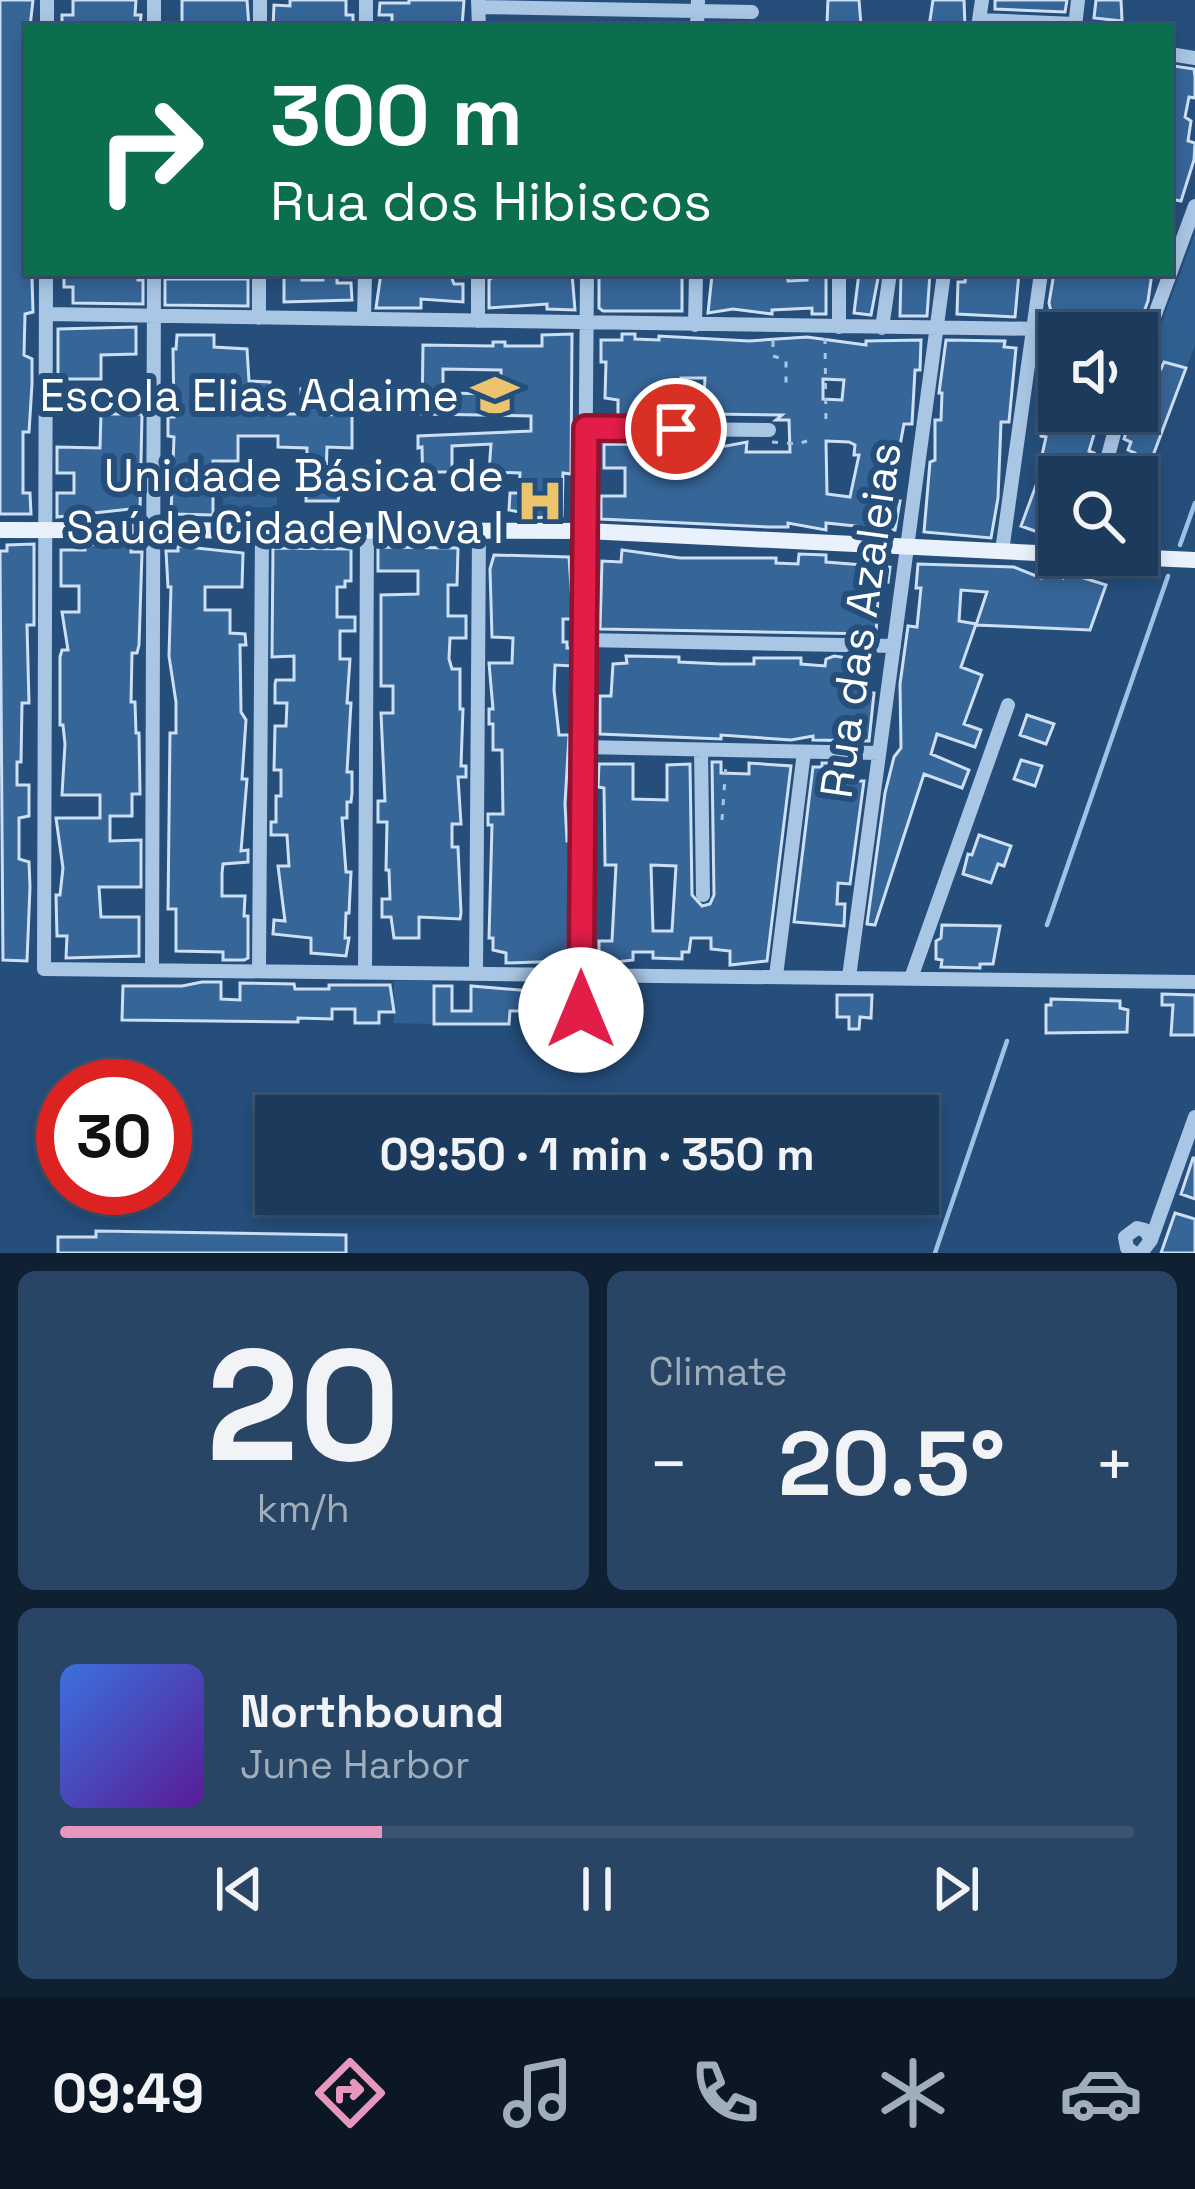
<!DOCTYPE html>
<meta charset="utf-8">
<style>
body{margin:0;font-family:"Space Grotesk",sans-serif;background:#294565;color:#f1f3f6;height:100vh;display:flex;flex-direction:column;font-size:45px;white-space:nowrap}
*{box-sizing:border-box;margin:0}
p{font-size:39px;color:#a0adbb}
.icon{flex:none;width:66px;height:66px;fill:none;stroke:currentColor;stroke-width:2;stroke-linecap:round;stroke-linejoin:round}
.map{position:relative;height:1253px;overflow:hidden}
.side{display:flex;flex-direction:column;gap:18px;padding:18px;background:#0f2033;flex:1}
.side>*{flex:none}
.top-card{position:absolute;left:24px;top:24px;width:1149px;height:252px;border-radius:0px;box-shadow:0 6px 18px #0003,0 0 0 3px #3a5472;background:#0b6e4f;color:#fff;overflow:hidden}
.tools{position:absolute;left:1038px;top:312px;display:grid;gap:24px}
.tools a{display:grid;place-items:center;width:120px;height:120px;border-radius:0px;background:#1c3a5c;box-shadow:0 6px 18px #0003,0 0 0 3px #3a5472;font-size:60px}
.speed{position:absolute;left:36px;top:1059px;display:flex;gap:24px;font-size:60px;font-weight:700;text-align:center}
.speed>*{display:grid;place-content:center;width:156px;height:156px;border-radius:50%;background:#1c3a5c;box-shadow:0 6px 18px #0003,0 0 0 3px #3a5472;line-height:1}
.speed .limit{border:18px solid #d22;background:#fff;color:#111}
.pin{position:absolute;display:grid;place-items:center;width:102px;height:102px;color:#fff;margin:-51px;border:6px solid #fff;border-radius:50%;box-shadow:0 3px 12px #0007}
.me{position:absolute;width:132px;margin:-66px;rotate:0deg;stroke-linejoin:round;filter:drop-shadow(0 0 9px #0008)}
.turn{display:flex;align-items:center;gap:42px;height:252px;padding:0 48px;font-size:54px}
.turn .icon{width:156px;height:156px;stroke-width:2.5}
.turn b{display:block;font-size:84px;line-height:102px}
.big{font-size:90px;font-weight:700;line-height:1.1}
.side .card{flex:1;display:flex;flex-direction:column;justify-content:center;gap:18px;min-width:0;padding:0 42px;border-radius:18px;background:#294565}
.side .dial{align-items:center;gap:0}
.dial b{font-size:156px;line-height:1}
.song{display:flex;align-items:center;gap:36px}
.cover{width:144px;height:144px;border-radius:18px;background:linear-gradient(135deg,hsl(220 70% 55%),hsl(270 70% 35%))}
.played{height:12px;border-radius:6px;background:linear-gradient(90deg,#e797bd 30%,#3a5472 30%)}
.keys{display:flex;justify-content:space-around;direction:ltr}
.heat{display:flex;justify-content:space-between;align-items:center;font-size:66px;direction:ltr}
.side .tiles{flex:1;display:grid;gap:18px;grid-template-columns:1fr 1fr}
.card:last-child{grid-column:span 2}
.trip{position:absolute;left:255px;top:1095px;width:684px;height:120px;border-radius:0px;background:#1c3a5c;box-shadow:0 6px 18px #0003,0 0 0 3px #3a5472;font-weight:700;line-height:120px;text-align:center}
.dock{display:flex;height:192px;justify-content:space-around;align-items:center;background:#0b1725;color:#a0adbb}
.dock .icon{width:84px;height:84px}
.dock .selected{color:#e797bd}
.dock b{font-size:54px;color:#f1f3f6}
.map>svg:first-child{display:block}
.green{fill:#306092}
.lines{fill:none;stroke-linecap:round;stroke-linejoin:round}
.stream{stroke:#9ec1e5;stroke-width:4.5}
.building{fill:#366598;stroke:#ccdff4;stroke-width:3;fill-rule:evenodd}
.path{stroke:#a9c6e4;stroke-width:3;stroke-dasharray:6 9;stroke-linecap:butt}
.minor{stroke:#a9c6e4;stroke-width:14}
.major{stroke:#e9f1fc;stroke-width:16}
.route-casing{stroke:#92132f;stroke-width:30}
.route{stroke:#e11d48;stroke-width:21}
.labels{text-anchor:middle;stroke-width:12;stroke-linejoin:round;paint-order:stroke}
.poi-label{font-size:45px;fill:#fff;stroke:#254e7b;text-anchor:end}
.street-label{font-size:45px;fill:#fff;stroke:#254e7b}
</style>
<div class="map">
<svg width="1195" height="1253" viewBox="0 0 1195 1253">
<rect width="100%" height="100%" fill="#254e7b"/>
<!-- green -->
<path class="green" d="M1195,233V345L1186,368L1149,357Z
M276,471L277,507L223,508L222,472Z
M394,981H432V1024L394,1023Z"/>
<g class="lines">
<!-- stream -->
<path class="stream" d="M1180,545L1195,503
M1047,925L1168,576
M935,1253L1007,1041"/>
</g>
<!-- building -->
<path class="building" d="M0,0H33L30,27H27L25,114L27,273L32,278L33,312L25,314L24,355L32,359V384L29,432H23V493H30L31,514H0Z
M73,0H136L135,15H141L140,27H62V15H73Z
M182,0H247L249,27H182Z
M290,0H346V15H353V27H273L274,5L290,6Z
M409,0H464L462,27H402L392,25V15H379L380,3H409Z
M828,0H859L861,25L827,24Z
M933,0H964L965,27H929Z
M995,0H1067L1065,12L995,9Z
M1096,0H1121L1122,21L1094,18Z
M1174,66L1194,69L1195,77V98L1189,97L1185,117L1191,121L1188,141L1195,143L1194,160L1181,201L1170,199V70Z
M64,273H138V280H143V304L73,303V287H64Z
M284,273H302V280H323V273H337V283H351L352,300L284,302Z
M381,273H450L454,284H463V302L421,299V308H376Z
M498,273H572L575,310L547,309V304L489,308V280Z
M599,273H682V311H603L599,308Z
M719,273H787L788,281L807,280V273H826V314H812V308L772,310V314L733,309L708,313L712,275Z
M859,273H879L871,315L854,313Z
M901,273H930L927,316H900Z
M966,273H1019L1015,317L957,314L958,282H965Z
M1054,273H1152L1148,301L1136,333H1118L1120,325L1101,321L1099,330L1053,320L1049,303Z
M165,279H248V306L165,305Z
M136,327V354L101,355V379H58V329Z
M572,334L571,474L563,473L562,516L534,518V515L509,510L510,493H519L520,473L489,472L491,444L452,446V472H435L434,494H423L422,447L418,448V436L531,431V416L422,414L423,345L493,346V342H505V346H542V335ZM443,369L501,370V394L443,393Z
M622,334H635V339L659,340V336L749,341L807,337L866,345V341L921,340L920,370H915L912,424H904L894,477L893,501H900L895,530L826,523V530L788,523V527H769L601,519V496H625V468H604V444L726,446L747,442L746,452H790L789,420H776L782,415L634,413V417H618V400L605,398L606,362H601V340H622ZM681,378H705L704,398L680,397ZM823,379L844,380L842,400L823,399ZM826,441L849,442L855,445L854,455H859L850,497L827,494Z
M177,335H214V347L247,349L249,381L270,382V414H301V389H321V415L352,414V448L327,447L326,477H338L341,485L338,501H306L307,448L278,447V436H238V461H213V515L171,514L174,437L168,436V417H174L173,349H176Z
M946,340L1005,341L1004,347L1016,348L1009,422H1001L998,498L991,538L924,532L930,462L935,460V420H941L942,393H939Z
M1164,362L1186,368L1137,498V477H1130L1132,473L1128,471L1135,453L1128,450L1131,442L1124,439L1133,411H1137V390L1144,372L1148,365L1161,369Z
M1044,411H1101L1089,451L1094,453L1084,475L1059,476V519L1054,531L1059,533V540L1045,539L1046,535L1021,526L1045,461L1041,460L1046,437L1041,436Z
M101,414H142L140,508L57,517V493H74V473H57V447L100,448Z
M34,544V625H27L29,703H22L21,762H17V785H29V816L19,818V859L29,862L30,887L27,961L3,960L0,551H7V545Z
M85,544L131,546V552H142L139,645L137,653H132L131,702H135L136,733H139L140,794H132V816H110V841L141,840V887H99L101,917H139V956L66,958L67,936H57L56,895H60L63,868L56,818H100V795H62L65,744L63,725H60V657L62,650H68L62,612H79V586H61V550H85Z
M178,546L243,553L242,587H205V610H230V633L245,634L246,645H240L241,712L246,720L242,779H247L241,851L248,850V862L223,864L222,873V896H245L244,916H248V958L244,960H223V952L176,951V909H168L170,733H176V702L169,656L171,587H168L166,551H178Z
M378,547L458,548L457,585H448V616H466V638H450L449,659L452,669H460V709H463L461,766H466V777H458L461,824H452V847H458L461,913L460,919L419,917V938H394L391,917H382V899H390L389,870H386L387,822H378V801H385L381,713H393V686H381V595L418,594V571H378Z
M273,548L351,549V581H345V587H337V617H355V631H340V659H350L347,703H351L347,772H352V793L351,802H347V818H342L346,872H351L349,913H346L345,938H349L346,956L311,953V938L273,934L274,920L285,921L278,866H289L287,835H271V822H276V796H281V770H274L275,726H286L287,703H275V684L276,680H294V656L272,657Z
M622,550L680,558H776V563L798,564L799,554L826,555V562L890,567L888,582L879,581L876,634L600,629L602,561L621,562Z
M494,555L569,557L573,619H563V642H567V648H573V666L555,665L554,690L559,735H569L565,804L567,841H570L568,961L506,963V953L493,950V938H489L492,825H488V814H503L502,750H493V724H489V709H493L489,663H512L513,638L492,637L490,569Z
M918,564L1014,567L1041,578L1043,571L1063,578L1065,572L1106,585L1090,630L976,625L987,592L961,590L959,621L976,624L961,667L982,675L964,724L981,730L975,747L937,734L931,754L969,770L962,788L924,774L875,925L867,924L885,793L894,757L901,748L900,684L908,626L917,627L921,588H916Z
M626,656L679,657V662L722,664H754V658H801V664L825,666L826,659L834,656L869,661L867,692L874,693L869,741L813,740V736L791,740L721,735V739L600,734V696H611L613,664L627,663Z
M1027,715L1054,724L1046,744L1020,735Z
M1021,760L1042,766L1035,786L1014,779Z
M712,762H721V773L749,774V763L791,766L767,961L730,965V951L711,949V938H691L689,952H682V959L653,958V952H633V960L599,964V941H612L616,865H605L604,788L598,787L599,764H633V799L667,800V765L690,764L692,895L702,906L710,904L714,895ZM651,865L676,866L672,931H653Z
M822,763H834V771L853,772L854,781H864L850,884L838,883L837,904H845L844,926L794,922L813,767H822Z
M979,835L1011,846L1004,866L998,864L991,883L963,874L968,854L972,855Z
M942,925L1000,926L993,964H980V968L941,967L942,960L936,959V941L941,938Z
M202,982H221V999L240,1000V983L294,984L295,989H329V985H390L394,1012H379V1023H355V1009H332V1019L298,1018V1022L122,1020L123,986H182Z
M434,986H452V1011H471V986L532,991V986H561L570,1000V1023L532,1025V1011H510L509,1024H434Z
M1162,994L1195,995V1035H1171L1173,1005H1162Z
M837,995H872L871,1018L860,1017L859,1029H849V1017H837Z
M1051,999L1120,1001V1008L1128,1010L1127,1032L1046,1033V1005H1051Z
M1193,1158H1195V1199L1181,1194Z
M1175,1213L1195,1219V1253H1161Z
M96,1231L346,1235V1253H58V1237H96Z"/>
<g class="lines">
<!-- path -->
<path class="path" d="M825,338L826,426
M773,341V356L786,360V383
M772,442L798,444L807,441
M722,820L726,764"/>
<!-- minor -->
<path class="minor" d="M478,0L479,27
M479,7L752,12
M979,20L1075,24
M47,27V0
M154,27V0
M260,27V0
M366,27V0
M697,27L698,0
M978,27L982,0
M1075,27L1078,0
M1170,54L1195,58
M46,273L44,969L1195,982
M46,314L1042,329L1062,333
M259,318V273
M364,319L365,273
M478,321V273
M695,325L696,273
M839,327V273
M882,328L890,273
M1137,363L1195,206
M586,428L769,430
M1107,460L1120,411
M1002,551L1041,273
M584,640L894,646
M583,747L879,753
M701,750L703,895
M152,970L154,273
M259,971L262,530
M365,972L367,531
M476,973L479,531
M776,976L804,752
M849,977L944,273
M911,978L1008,705
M581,1009L587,273
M1151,1240L1195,1117
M1134,1253L1127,1248L1125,1237L1137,1228L1145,1230L1151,1240L1141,1253"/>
<!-- major -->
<path class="major" d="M0,530L586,531L1059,554
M1083,555L1195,560"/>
</g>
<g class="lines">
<defs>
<path id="route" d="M581,1010L586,428L676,429"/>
</defs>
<!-- route casing -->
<use href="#route" class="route-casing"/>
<!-- route -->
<use href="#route" class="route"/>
</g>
<!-- icons -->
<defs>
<symbol id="school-bare" viewBox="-9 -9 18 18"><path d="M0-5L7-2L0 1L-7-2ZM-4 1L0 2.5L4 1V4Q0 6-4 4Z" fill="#edc46e" stroke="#254e7b" stroke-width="2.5" paint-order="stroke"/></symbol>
<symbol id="hospital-bare" viewBox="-9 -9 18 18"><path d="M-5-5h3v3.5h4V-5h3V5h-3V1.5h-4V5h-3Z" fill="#edc46e" stroke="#254e7b" stroke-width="2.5" paint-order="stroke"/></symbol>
</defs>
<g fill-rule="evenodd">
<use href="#school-bare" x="462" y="362" width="66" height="66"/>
<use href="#hospital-bare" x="507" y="468" width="66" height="66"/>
</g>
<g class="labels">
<!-- poi labels -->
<g class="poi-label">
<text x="459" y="411">Escola Elias Adaime</text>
<text x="504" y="491">Unidade Básica de<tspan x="504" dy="52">Saúde Cidade Nova I</tspan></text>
</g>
<!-- street labels -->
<g class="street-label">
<text transform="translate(860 620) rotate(-82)" y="16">Rua das Azaleias</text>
</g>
</g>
</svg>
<div class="tools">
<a><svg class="icon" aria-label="sound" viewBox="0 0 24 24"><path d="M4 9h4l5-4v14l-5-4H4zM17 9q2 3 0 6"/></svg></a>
<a><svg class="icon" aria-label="search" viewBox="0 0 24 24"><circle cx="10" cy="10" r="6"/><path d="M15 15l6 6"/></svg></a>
</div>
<div class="speed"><div class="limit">30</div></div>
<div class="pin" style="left:676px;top:429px;background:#d93025"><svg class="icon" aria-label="arrive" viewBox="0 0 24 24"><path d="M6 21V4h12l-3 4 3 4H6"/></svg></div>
<svg class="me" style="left:581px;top:1010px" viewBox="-20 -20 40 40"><circle r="19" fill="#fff"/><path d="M0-13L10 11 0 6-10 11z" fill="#e11d48"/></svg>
<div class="trip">09:50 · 1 min · 350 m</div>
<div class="top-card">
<div class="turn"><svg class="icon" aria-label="right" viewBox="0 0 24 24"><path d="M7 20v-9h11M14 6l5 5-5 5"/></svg><div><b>300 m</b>Rua dos Hibiscos</div></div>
</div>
</div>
<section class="side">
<div class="tiles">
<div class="card dial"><b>20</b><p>km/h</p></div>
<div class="card"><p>Climate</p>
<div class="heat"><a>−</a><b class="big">20.5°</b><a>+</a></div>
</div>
<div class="card">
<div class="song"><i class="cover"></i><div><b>Northbound</b><p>June Harbor</p></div></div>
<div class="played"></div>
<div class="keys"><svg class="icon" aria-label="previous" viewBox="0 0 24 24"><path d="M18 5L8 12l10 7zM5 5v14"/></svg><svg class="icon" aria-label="pause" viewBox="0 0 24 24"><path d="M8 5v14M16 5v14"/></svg><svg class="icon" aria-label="next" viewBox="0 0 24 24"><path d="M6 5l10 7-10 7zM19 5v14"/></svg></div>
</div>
</div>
</section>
<nav class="dock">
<b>09:49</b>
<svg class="icon selected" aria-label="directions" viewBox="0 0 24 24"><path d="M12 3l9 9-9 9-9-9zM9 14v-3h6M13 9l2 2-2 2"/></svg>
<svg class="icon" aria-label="music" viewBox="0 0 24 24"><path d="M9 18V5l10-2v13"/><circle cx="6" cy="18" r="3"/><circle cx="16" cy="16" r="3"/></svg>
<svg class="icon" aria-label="phone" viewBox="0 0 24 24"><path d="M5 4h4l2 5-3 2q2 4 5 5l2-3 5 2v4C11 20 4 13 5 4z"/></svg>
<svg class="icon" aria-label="climate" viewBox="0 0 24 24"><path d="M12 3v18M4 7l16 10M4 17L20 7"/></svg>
<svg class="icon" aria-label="car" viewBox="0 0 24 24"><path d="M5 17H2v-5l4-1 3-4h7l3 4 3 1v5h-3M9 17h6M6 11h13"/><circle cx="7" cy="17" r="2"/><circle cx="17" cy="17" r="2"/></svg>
</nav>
